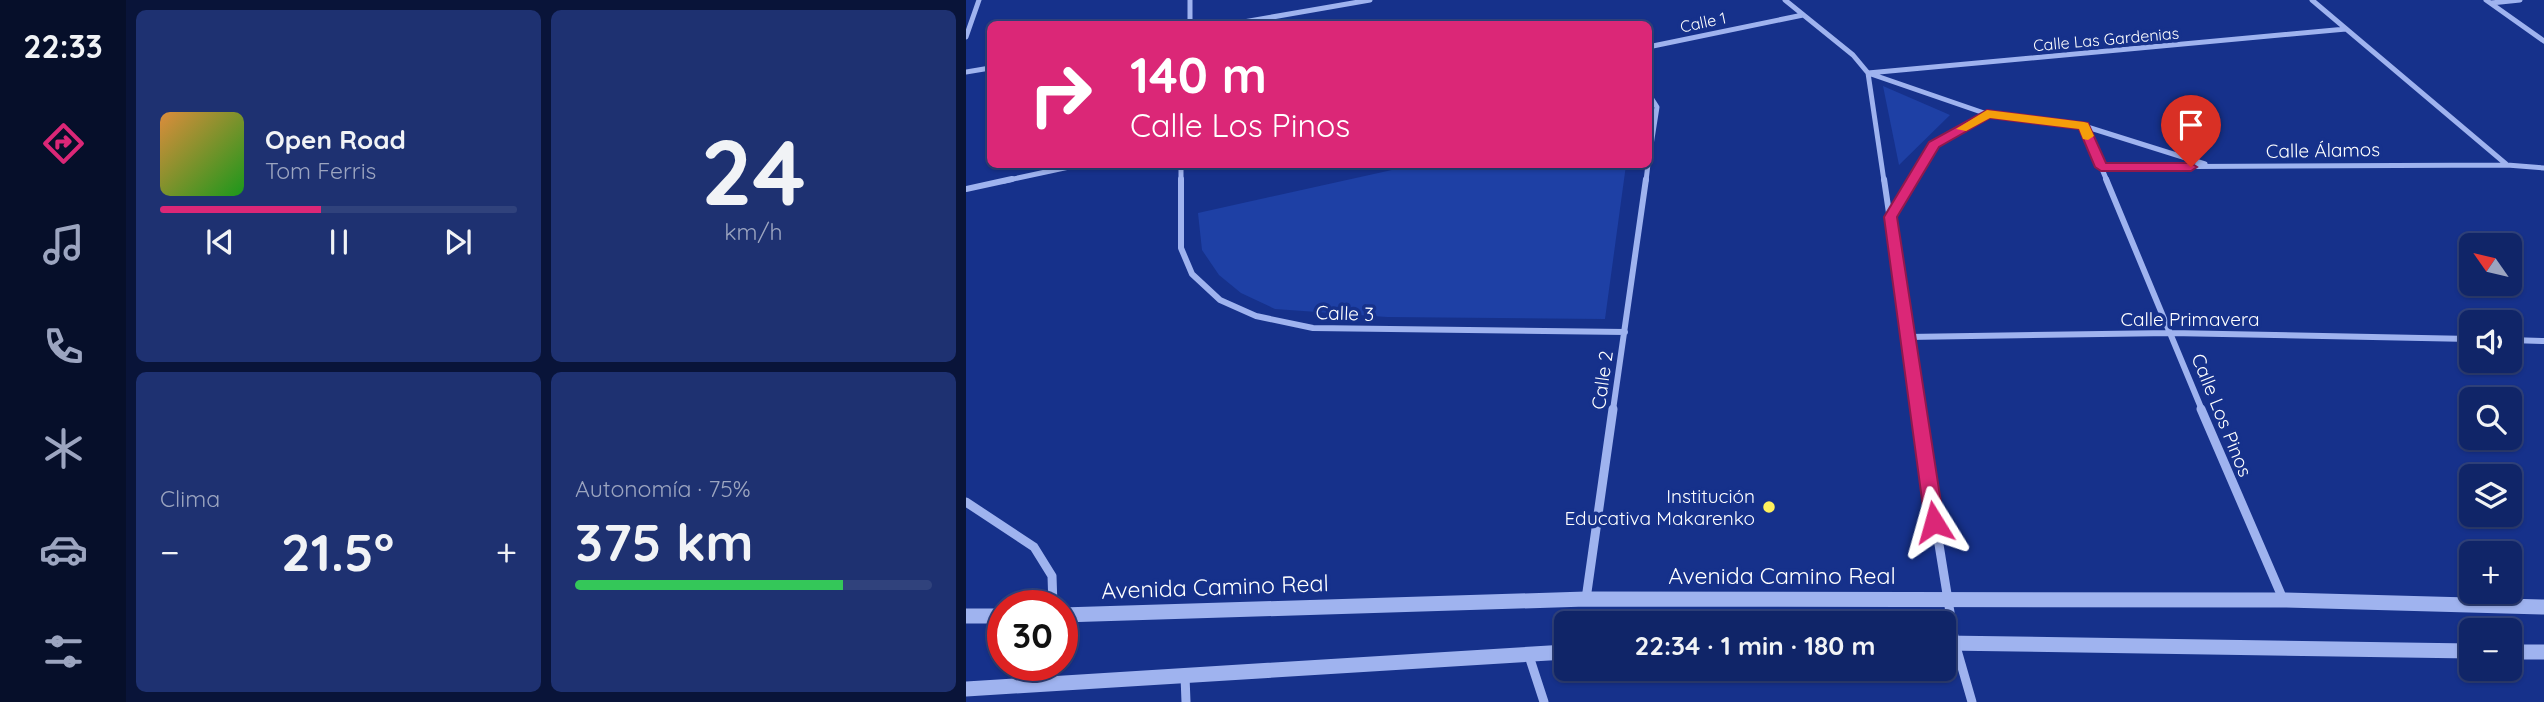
<!DOCTYPE html>
<html lang="es">
<meta charset="utf-8">
<style>
body{margin:0;font-family:Quicksand,sans-serif;background:#1e3171;color:#f1f3f6;height:100vh;display:flex;flex-direction:column;font-size:26px;white-space:nowrap}
*{box-sizing:border-box;margin:0}
p{font-size:23px;color:#9ca5c0}
.icon{flex:none;width:38px;height:38px;fill:none;stroke:currentColor;stroke-width:2;stroke-linecap:round;stroke-linejoin:round}
.map{position:relative;flex:1;overflow:hidden}
.details{display:flex;flex-direction:column;gap:10px;padding:10px;background:#091439;width:840px}
.details>*{flex:none}
.banner{position:absolute;left:21px;top:21px;width:665px;height:147px;border-radius:10px;box-shadow:0 2px 5px #0004,0 0 0 2px #30427c;background:#db2777;color:#fff;overflow:hidden}
.needle{width:46px;rotate:304deg}
.fabs{position:absolute;left:1493px;top:233px;display:grid;gap:14px}
.fabs a{display:grid;place-items:center;width:63px;height:63px;border-radius:10px;background:#102568;box-shadow:0 2px 5px #0004,0 0 0 2px #30427c;font-size:35px}
.speed{position:absolute;left:21px;top:590px;display:flex;gap:14px;font-size:35px;font-weight:700;text-align:center}
.speed>*{display:grid;place-content:center;width:91px;height:91px;border-radius:50%;background:#102568;box-shadow:0 2px 5px #0004,0 0 0 2px #30427c;line-height:1}
.speed .limit{border:10px solid #d22;background:#fff;color:#111}
.pin{position:absolute;display:grid;place-items:center;width:60px;height:60px;color:#fff;margin:-72px -30px;border-radius:50% 50% 50% 0;rotate:-45deg;box-shadow:0 0 7px #0007}
.pin .icon{rotate:45deg}
.me{position:absolute;width:77px;margin:-38px;rotate:352deg;stroke-linejoin:round;filter:drop-shadow(0 0 5px #0008)}
.turn{display:flex;align-items:center;gap:24px;height:147px;padding:0 28px;font-size:32px}
.turn .icon{width:91px;height:91px;stroke-width:2.5}
.turn b{display:block;font-size:49px;line-height:60px}
.big{font-size:52px;font-weight:800;line-height:1.1}
.details .widget{flex:1;display:flex;flex-direction:column;justify-content:center;gap:10px;min-width:0;padding:0 24px;border-radius:10px;background:#1e3171}
.details .dial{align-items:center;gap:0}
.dial b{font-size:91px;line-height:1}
.song{display:flex;align-items:center;gap:21px}
.cover{width:84px;height:84px;border-radius:10px;background:linear-gradient(135deg,hsl(30 70% 55%),hsl(120 70% 35%))}
.played{height:7px;border-radius:4px;background:linear-gradient(90deg,#db2777 45%,#30427c 45%)}
.keys{display:flex;justify-content:space-around;direction:ltr}
.heat{display:flex;justify-content:space-between;align-items:center;font-size:38px;direction:ltr}
.charge{height:10px;border-radius:5px;background:linear-gradient(90deg,#34c759 75%,#30427c 0)}
.details .tiles{flex:1;display:grid;gap:10px;grid-template-columns:repeat(2,1fr)}
.trip{position:absolute;left:588px;top:611px;width:402px;height:70px;border-radius:10px;background:#102568;box-shadow:0 2px 5px #0004,0 0 0 2px #30427c;font-weight:800;line-height:70px;text-align:center}
main{display:flex;flex:1;min-height:0}
.tab-bar{display:flex;flex-direction:column;width:126px;justify-content:space-around;align-items:center;background:#060f2a;color:#9ca5c0}
.tab-bar .icon{width:49px;height:49px}
.tab-bar .selected{color:#db2777}
.tab-bar b{font-size:32px;color:#f1f3f6}
.map>svg:first-child{display:block}
.green{fill:#1e40a5}
.lines{fill:none;stroke-linecap:round;stroke-linejoin:round}
.minor-far2{stroke:#9fb3ef;stroke-width:5}
.minor-far1{stroke:#9fb3ef;stroke-width:6}
.minor{stroke:#9fb3ef;stroke-width:9}
.tertiary{stroke:#9fb3ef;stroke-width:15}
.route{fill:#db2777;stroke:#8e194d;stroke-width:2}
.slow{fill:#f59e0b}
.poi-dot{fill:#fff15d;stroke:#16318b;stroke-width:2.5}
.labels{text-anchor:middle;stroke-width:7;stroke-linejoin:round;paint-order:stroke}
.far-street-label{font-size:16px;fill:#fff;stroke:#16318b}
.street-label{font-size:19px;fill:#fff;stroke:#16318b}
.poi-label{font-size:19px;fill:#fff;stroke:#16318b;text-anchor:end}
.near-street-label{font-size:23px;fill:#fff;stroke:#16318b}
</style>
<main>
<nav class="tab-bar">
<b>22:33</b>
<svg class="icon selected" aria-label="directions" viewBox="0 0 24 24"><path d="M12 3l9 9-9 9-9-9zM9 14v-3h6M13 9l2 2-2 2"/></svg>
<svg class="icon" aria-label="music" viewBox="0 0 24 24"><path d="M9 18V5l10-2v13"/><circle cx="6" cy="18" r="3"/><circle cx="16" cy="16" r="3"/></svg>
<svg class="icon" aria-label="phone" viewBox="0 0 24 24"><path d="M5 4h4l2 5-3 2q2 4 5 5l2-3 5 2v4C11 20 4 13 5 4z"/></svg>
<svg class="icon" aria-label="climate" viewBox="0 0 24 24"><path d="M12 3v18M4 7l16 10M4 17L20 7"/></svg>
<svg class="icon" aria-label="car" viewBox="0 0 24 24"><path d="M5 17H2v-5l4-1 3-4h7l3 4 3 1v5h-3M9 17h6M6 11h13"/><circle cx="7" cy="17" r="2"/><circle cx="17" cy="17" r="2"/></svg>
<svg class="icon" aria-label="filters" viewBox="0 0 24 24"><path d="M4 7h16M4 17h16"/><circle cx="9" cy="7" r="2"/><circle cx="15" cy="17" r="2"/></svg>
</nav>
<section class="details">
<div class="tiles">
<div class="widget">
<div class="song"><i class="cover"></i><div><b>Open Road</b><p>Tom Ferris</p></div></div>
<div class="played"></div>
<div class="keys"><svg class="icon" aria-label="previous" viewBox="0 0 24 24"><path d="M18 5L8 12l10 7zM5 5v14"/></svg><svg class="icon" aria-label="pause" viewBox="0 0 24 24"><path d="M8 5v14M16 5v14"/></svg><svg class="icon" aria-label="next" viewBox="0 0 24 24"><path d="M6 5l10 7-10 7zM19 5v14"/></svg></div>
</div>
<div class="widget dial"><b>24</b><p>km/h</p></div>
<div class="widget"><p>Clima</p>
<div class="heat"><a>−</a><b class="big">21.5°</b><a>+</a></div>
</div>
<div class="widget"><p>Autonomía · 75%</p><b class="big">375 km</b><div class="charge"></div></div>
</div>
</section>
<div class="map">
<svg width="1578" height="702" viewBox="0 0 1578 702">
<rect width="100%" height="100%" fill="#16318b"/>
<!-- green -->
<path class="green" d="M917,86L984,115L933,165Z
M453,164L660,165L639,319L421,317L309,309L275,293L253,275L236,250L232,213Z"/>
<g class="lines">
<!-- minor-far2 -->
<path class="minor-far2" d="M224,0V24
M819,0L887,55L902,73L1021,114
M1346,0L1540,164
M1520,0L1578,41
M1525,3L1554,0
M266,24L404,0
M0,37L13,0
M682,47L837,15
M0,72L24,68
M902,73L918,181
M902,73L1380,29
M682,93L691,107L682,164
M1118,126L1141,181
M1135,167L1541,165L1578,168
M38,181L117,164
M215,181V164
M680,181L682,164
M946,181L968,145L1021,114L1118,126L1239,164"/>
<!-- minor-far1 -->
<path class="minor-far1" d="M215,179V248L226,274L254,300L290,316L347,328L659,332
M918,179L952,410
M1140,179L1236,410
M0,189L46,179
M925,216L947,179
M942,337L1205,333L1505,339
M1544,340L1578,341
M647,410L680,179"/>
<!-- minor -->
<path class="minor" d="M951,409L989,643L1006,702
M1235,409L1317,599
M0,502L68,547L86,576L87,606
M620,599L647,409
M562,653L578,702
M219,676L220,702
M49,685L60,665"/>
<!-- tertiary -->
<path class="tertiary" d="M96,615L620,599L1318,600L1578,607
M0,616H37
M978,643L1505,651
M1544,652H1578
M0,689L600,652"/>
</g>
<!-- route -->
<path class="route" d="M1021,110L1122,123L1140,163H1225L1231,167L1225,171H1135L1129,167L1113,129L1024,118L973,147L931,217L978,522L975,528L968,530L962,528L959,522L918,217L963,142Z"/>
<!-- slow -->
<path class="slow" d="M1021,110L1118,122L1122,123L1128,136L1122,140L1117,139L1113,129L1024,118L1000,131L990,129Z"/>
<!-- markers -->
<circle class="poi-dot" cx="803" cy="507" r="7"/>
<g class="labels">
<!-- far-street labels -->
<g class="far-street-label">
<text transform="translate(737 22) rotate(-12)" y="6">Calle 1</text>
<text transform="translate(1140 39) rotate(-5)" y="6">Calle Las Gardenias</text>
</g>
<!-- street labels -->
<g class="street-label">
<text transform="translate(1357 150) rotate(-1)" y="7">Calle Álamos</text>
<text transform="translate(379 313) rotate(2)" y="7">Calle 3</text>
<text x="1224" y="326">Calle Primavera</text>
<text transform="translate(636 380) rotate(-82)" y="7">Calle 2</text>
<text transform="translate(1256 415) rotate(68)" y="7">Calle Los Pinos</text>
</g>
<!-- poi labels -->
<g class="poi-label">
<text x="789" y="503">Institución<tspan x="789" dy="22">Educativa Makarenko</tspan></text>
</g>
<!-- near-street labels -->
<g class="near-street-label">
<text x="816" y="584">Avenida Camino Real</text>
<text transform="translate(249 587) rotate(-2)" y="8">Avenida Camino Real</text>
</g>
</g>
</svg>
<div class="fabs">
<a><svg class="needle" viewBox="-14 -14 28 28"><path d="M0-13l5 13h-10z" fill="#e53935"/><path d="M0 13l5-13h-10z" fill="#9ca5c0"/></svg></a>
<a><svg class="icon" aria-label="sound" viewBox="0 0 24 24"><path d="M4 9h4l5-4v14l-5-4H4zM17 9q2 3 0 6"/></svg></a>
<a><svg class="icon" aria-label="search" viewBox="0 0 24 24"><circle cx="10" cy="10" r="6"/><path d="M15 15l6 6"/></svg></a>
<a><svg class="icon" aria-label="layers" viewBox="0 0 24 24"><path d="M12 4l9 5-9 5-9-5zM3 14l9 5 9-5"/></svg></a>
<a>+</a>
<a>−</a>
</div>
<div class="speed"><div class="limit">30</div></div>
<div class="pin" style="left:1225px;top:167px;background:#d93025"><svg class="icon" aria-label="arrive" viewBox="0 0 24 24"><path d="M6 21V4h12l-3 4 3 4H6"/></svg></div>
<svg class="me" style="left:968px;top:522px" viewBox="-20 -20 40 40"><path d="M0-17L14 15 0 8-14 15z" fill="#db2777" stroke="#fff" stroke-width="4"/></svg>
<div class="trip">22:34 · 1 min · 180 m</div>
<div class="banner">
<div class="turn"><svg class="icon" aria-label="right" viewBox="0 0 24 24"><path d="M7 20v-9h11M14 6l5 5-5 5"/></svg><div><b>140 m</b>Calle Los Pinos</div></div>
</div>
</div>
</main>
